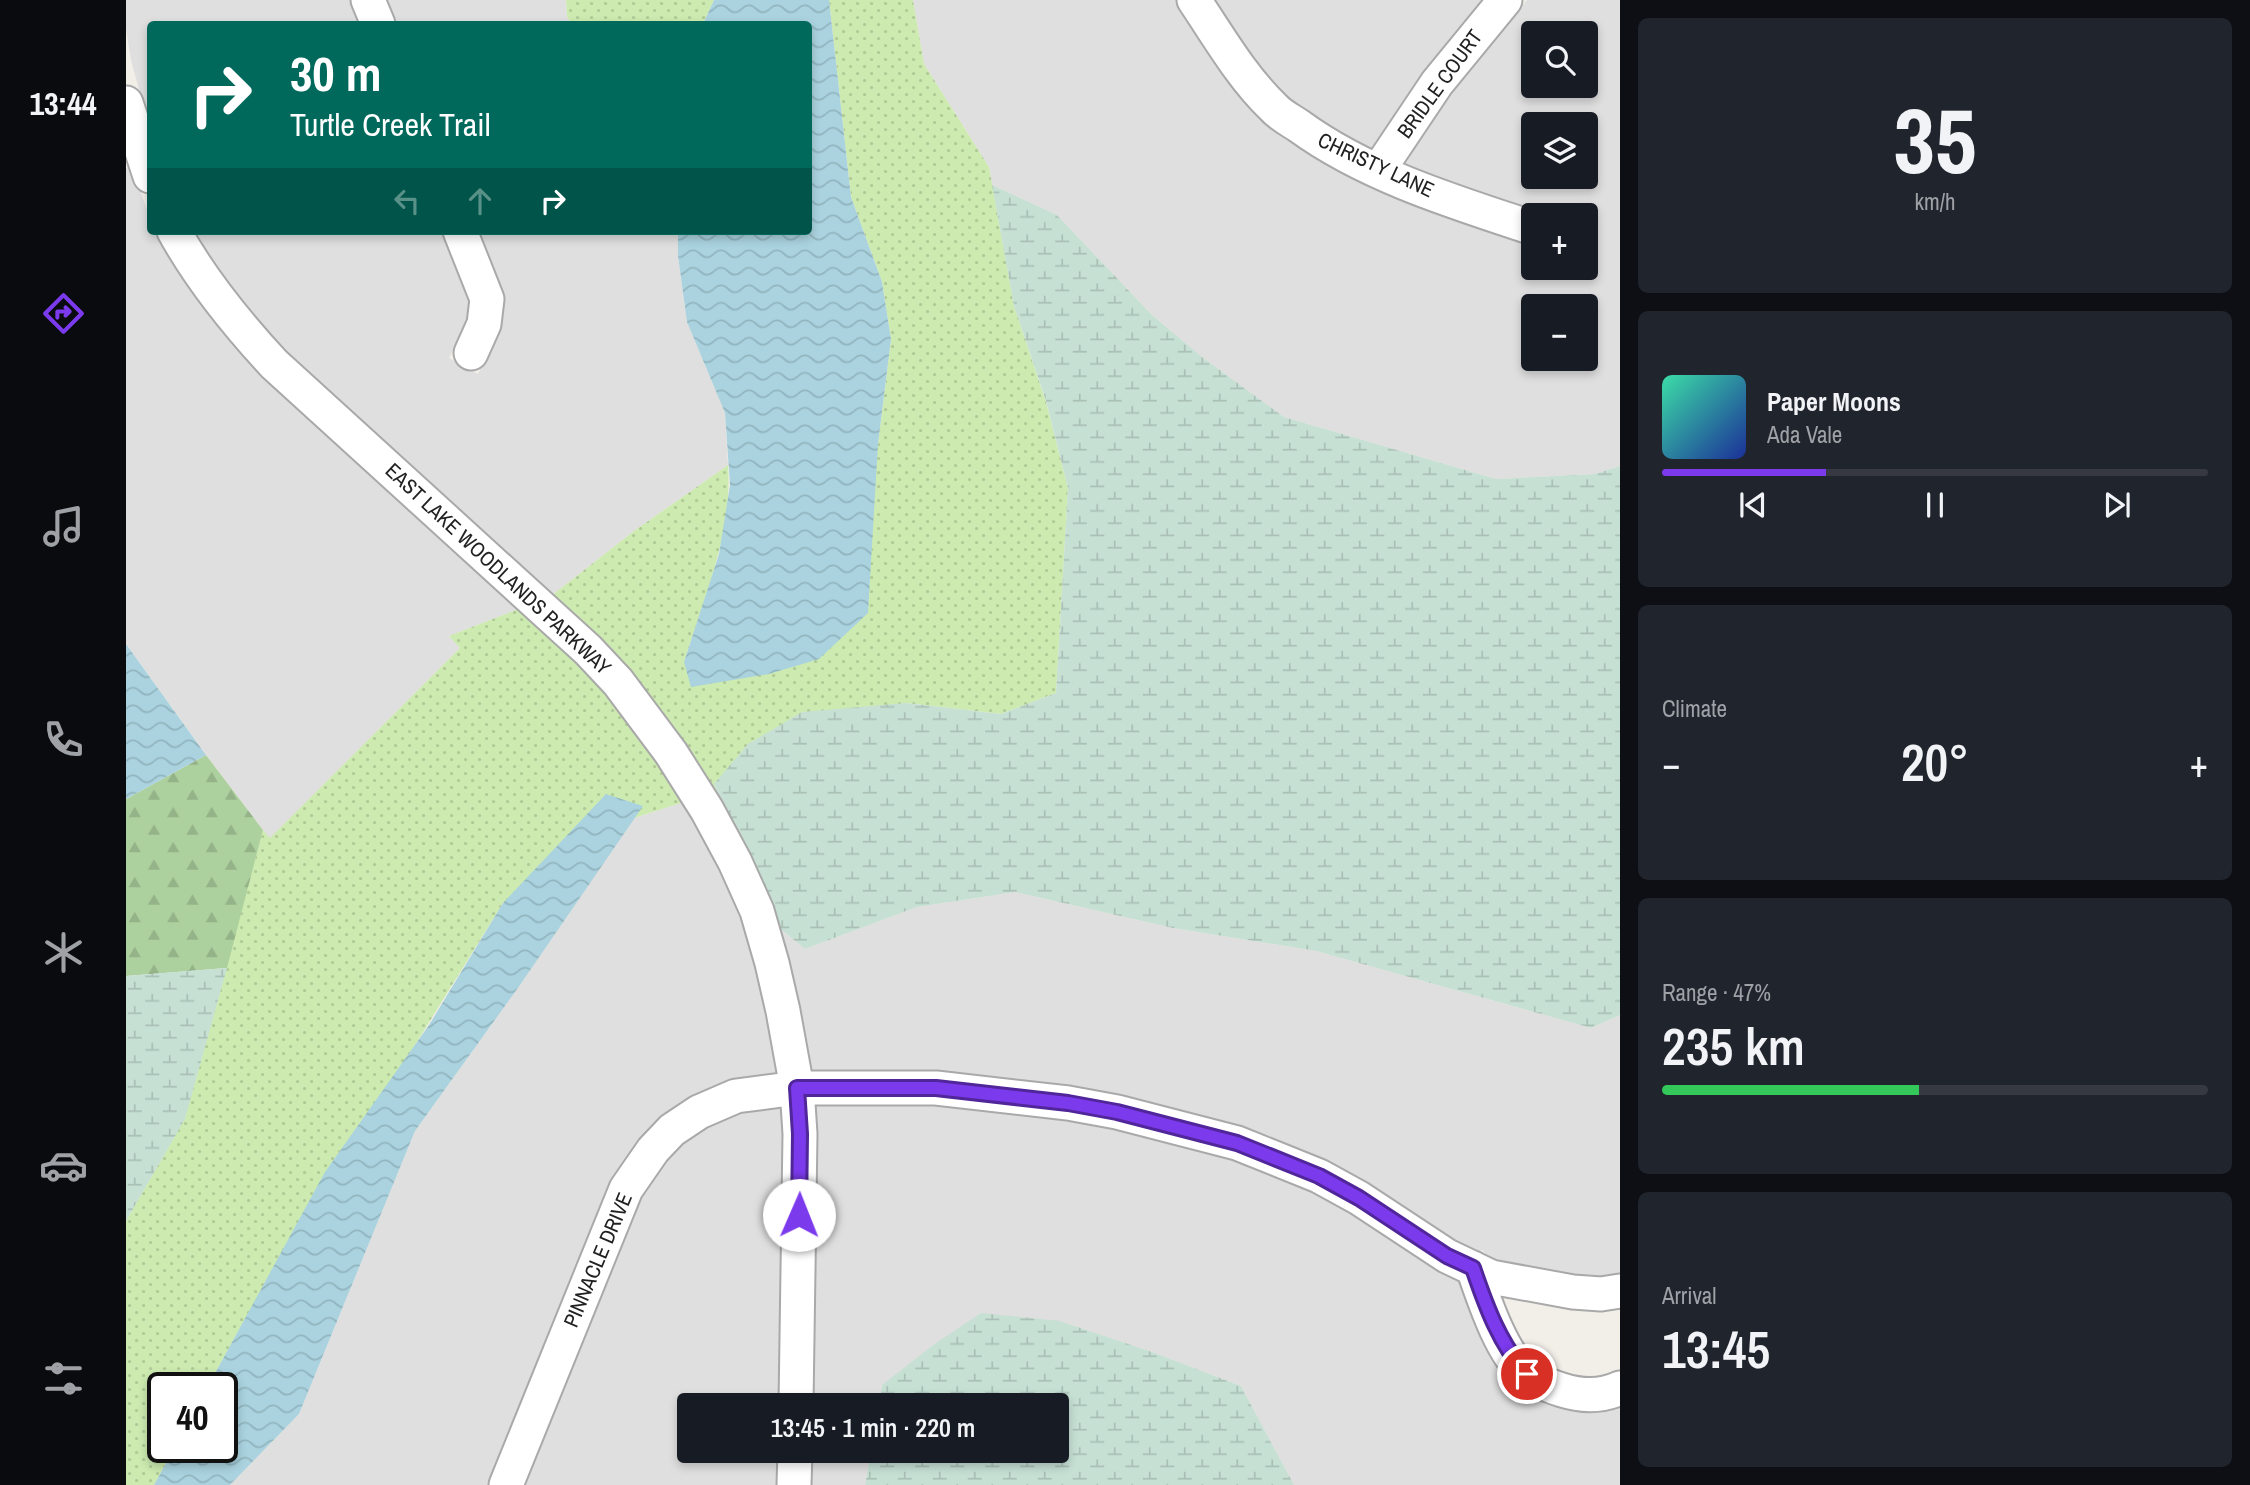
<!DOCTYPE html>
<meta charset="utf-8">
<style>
body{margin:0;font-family:"Archivo Narrow",sans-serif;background:#20242c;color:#f1f3f6;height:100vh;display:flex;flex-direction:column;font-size:26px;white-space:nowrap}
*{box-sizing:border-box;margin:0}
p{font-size:23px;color:#9ea1a6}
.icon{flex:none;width:38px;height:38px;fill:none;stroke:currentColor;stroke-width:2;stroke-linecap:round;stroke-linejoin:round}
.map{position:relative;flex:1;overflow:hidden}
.drawer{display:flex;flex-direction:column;gap:18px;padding:18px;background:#0d0f14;width:630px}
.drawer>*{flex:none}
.top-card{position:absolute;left:21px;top:21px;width:665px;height:214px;border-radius:7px;box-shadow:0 4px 10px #0003;background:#00695c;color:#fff;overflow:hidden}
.controls{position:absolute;left:1395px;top:21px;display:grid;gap:14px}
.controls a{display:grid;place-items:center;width:77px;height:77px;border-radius:7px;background:#171b24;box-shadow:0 4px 10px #0003;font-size:35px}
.speed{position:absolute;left:21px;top:1372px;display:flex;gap:14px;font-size:35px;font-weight:700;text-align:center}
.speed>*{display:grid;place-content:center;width:91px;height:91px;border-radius:50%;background:#171b24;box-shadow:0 4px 10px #0003;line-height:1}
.speed .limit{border:4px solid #111;border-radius:10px;background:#fff;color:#111}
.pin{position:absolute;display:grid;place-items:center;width:60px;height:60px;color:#fff;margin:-30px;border:4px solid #fff;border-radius:50%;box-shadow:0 2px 7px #0007}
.me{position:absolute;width:77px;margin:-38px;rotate:1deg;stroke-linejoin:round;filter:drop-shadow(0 0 5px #0008)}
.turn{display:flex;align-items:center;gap:24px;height:147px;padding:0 28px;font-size:32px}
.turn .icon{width:91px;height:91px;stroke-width:2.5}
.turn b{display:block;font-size:49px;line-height:60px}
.lanes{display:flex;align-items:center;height:66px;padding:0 28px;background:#0003;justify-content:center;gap:35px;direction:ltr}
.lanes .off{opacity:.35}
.big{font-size:52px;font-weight:600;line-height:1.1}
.drawer .tile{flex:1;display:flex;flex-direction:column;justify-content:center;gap:10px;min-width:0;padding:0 24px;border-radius:10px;background:#20242c}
.drawer .dial{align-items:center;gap:0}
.dial b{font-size:91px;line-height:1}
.song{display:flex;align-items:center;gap:21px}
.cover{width:84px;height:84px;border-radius:10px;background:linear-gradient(135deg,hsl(160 70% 55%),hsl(230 70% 35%))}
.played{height:7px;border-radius:4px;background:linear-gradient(90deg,#7c3aed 30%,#363941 30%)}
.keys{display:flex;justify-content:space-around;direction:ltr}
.heat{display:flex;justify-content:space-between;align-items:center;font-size:38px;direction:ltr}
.charge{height:10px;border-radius:5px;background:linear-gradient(90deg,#34c759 47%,#363941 0)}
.trip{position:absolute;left:551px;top:1393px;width:392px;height:70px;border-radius:7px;background:#171b24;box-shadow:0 4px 10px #0003;font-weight:600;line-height:70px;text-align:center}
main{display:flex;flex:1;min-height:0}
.tabs{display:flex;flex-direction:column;width:126px;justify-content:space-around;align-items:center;background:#090b0e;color:#9ea1a6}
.tabs .icon{width:49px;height:49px}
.tabs .selected{color:#7c3aed}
.tabs b{font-size:32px;color:#f1f3f6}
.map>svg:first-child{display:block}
.residential{fill:#e0dfdf;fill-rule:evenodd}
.grass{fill:url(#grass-dots)}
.forest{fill:url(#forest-firs)}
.wetland{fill:url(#wetland-marsh)}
.water{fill:url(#water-waves)}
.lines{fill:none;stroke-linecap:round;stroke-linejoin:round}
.minor-casing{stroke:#a9a9a9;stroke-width:37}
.minor{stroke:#fff;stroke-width:33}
.route-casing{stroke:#51269a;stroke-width:18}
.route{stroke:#7c3aed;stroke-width:12}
.labels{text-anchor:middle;stroke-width:5;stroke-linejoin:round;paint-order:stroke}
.street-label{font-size:21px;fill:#222;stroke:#fff}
</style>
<main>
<nav class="tabs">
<b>13:44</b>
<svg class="icon selected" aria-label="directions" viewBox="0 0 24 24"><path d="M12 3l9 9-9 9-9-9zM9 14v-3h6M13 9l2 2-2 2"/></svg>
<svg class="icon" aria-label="music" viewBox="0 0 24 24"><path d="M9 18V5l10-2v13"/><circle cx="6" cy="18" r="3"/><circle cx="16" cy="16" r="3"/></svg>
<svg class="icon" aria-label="phone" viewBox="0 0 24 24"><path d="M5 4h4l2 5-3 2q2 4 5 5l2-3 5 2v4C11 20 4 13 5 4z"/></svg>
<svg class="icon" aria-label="climate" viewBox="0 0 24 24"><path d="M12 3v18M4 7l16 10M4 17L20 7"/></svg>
<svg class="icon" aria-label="car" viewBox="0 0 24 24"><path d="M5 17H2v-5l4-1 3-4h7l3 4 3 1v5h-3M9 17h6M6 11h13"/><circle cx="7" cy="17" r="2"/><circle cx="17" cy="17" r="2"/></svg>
<svg class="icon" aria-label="filters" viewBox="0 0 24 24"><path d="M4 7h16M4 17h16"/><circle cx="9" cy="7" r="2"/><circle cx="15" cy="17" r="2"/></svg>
</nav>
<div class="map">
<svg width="1494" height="1485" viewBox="0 0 1494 1485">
<defs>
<pattern id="grass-dots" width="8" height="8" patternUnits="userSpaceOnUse" patternTransform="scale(1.75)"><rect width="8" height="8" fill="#cdebb0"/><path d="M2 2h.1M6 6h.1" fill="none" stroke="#b0c997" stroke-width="1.8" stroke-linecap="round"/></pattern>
<pattern id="forest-firs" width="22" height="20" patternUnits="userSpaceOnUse" patternTransform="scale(1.75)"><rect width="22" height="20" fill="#add19e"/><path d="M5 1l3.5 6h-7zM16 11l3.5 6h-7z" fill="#95b388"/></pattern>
<pattern id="wetland-marsh" width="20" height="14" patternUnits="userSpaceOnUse" patternTransform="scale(1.75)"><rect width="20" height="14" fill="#c6e0d4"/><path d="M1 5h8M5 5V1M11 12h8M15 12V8" fill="none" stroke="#aac0b6"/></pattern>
<pattern id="water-waves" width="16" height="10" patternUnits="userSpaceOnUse" patternTransform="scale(1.75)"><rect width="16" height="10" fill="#aad3df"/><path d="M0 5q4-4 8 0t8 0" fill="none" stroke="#92b5bf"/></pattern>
</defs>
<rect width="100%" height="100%" fill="#f2efe9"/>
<!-- residential -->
<path class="residential" d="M0,0H226L236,24H24V131L5,60L0,29Z
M259,0H440L441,16L445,24H269Z
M787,0H1050L1111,91L1257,192L1260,190L1407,243V268H1460L1467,232L1460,229V215H1417L1349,193L1277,164L1324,93L1401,0H1494V466L1469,474L1370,479L1158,417L1076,357L1026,315L931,215L866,185L863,167L798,64ZM1407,33H1460V86H1407ZM1407,124H1460V177H1407ZM1407,306H1460V359H1407Z
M1086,0H1357L1298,73L1246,151L1202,129L1159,98L1136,74Z
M5,166L24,218V231H31L48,262L395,608L323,636L334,648L144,839L81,756L0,644V168Z
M65,231H318L345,299L342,318L323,358L352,374L372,332L376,303L351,231H552V256L561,322L599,413L602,465L508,531L425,596L158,353L100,285Z
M558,802L595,868L616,914L642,1013L652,1075L486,1179L363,1485H104L173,1414L289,1131L394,985L508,818Z
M889,892L1047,928L1190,951L1465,1028L1494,1015V1275L1473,1278L1447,1276L1368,1262L1360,1258L1357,1250L1348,1252L1328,1242L1200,1163L684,1072L651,926L679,949L791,907Z
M810,1103L941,1118L989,1128L1108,1158L1188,1190L1335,1279L1345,1309L1473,1411L1494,1406V1485H1168L1115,1386L1029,1353L934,1321L756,1385L753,1405H686L688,1104Z
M656,1107L658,1133L654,1405H564V1451H653L652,1485H398L514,1198L540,1161L558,1143L582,1126L616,1112Z
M685,1451H745L739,1485H684Z"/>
<!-- grass -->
<path class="grass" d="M440,0H588L577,24H445L441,16Z
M703,0H787L798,64L863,167L888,306L920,402L942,488L930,693L875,714L780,703L588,784L591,791L588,792L425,596L508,531L602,465C607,532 578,599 558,662L752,444L765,339L756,282L725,197Z
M395,608C424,635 454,661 480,691C509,726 533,764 558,802L508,818L516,806L377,903L115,1326L81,1388H37V1447H49L28,1485H0V1221L59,1118L137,830L144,838L334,648L323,636Z"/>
<!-- forest -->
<path class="forest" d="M80,755L137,830L101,968L0,976V799Z"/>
<!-- wetland -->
<path class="wetland" d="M866,185L931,215L1026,315L1076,357L1158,417L1370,479L1469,474L1494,466V1015L1465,1028L1190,951L1047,928L889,892L791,907L679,949L651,926L588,784L622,744L676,712L780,703L875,714L930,693L942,488L920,401L888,306Z
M101,968L59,1119L0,1221V976Z
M855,1313L934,1321L1029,1353L1115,1386L1168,1485H739L745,1451H931V1405H753L756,1385L810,1343Z"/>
<!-- water -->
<path class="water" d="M588,0H703L725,197L756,282L765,339L752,444L742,613L693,659L643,674L565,687L558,662L593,554L604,485L599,413L561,322L552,256V231H682V24H577Z
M0,644L80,755L0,799Z
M480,794L517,806L394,985L289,1131L173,1414L104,1485H28L49,1447H96V1388H81L199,1172L303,1025L377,903Z"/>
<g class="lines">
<defs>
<path id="minor" d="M242,0L252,24
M1068,0C1093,37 1115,76 1147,107C1154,115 1164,120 1173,126C1240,175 1328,202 1407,228
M0,103L24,176
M1252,171L1311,83L1379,0
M48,231C75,280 110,323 148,364L462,650L492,682L545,753L581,810L609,862L631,911L646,963L657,1011L671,1088L674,1134L670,1405
M334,231L361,299L358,324L345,353
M1347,1268C1357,1297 1376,1356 1401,1374C1409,1380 1426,1387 1436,1390C1455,1396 1475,1397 1494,1388
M380,1485L500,1189L527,1150L546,1130L573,1112L610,1096L671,1088H810L942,1103L991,1112L1111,1143L1193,1176L1233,1198L1321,1256L1365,1277L1447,1292L1475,1294L1494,1291
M668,1485L669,1451"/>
</defs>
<!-- minor casing -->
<use href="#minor" class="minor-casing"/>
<!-- minor -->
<use href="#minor" class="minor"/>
</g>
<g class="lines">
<defs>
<path id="route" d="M673,1215L674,1134L671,1088H810L942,1103L991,1112L1111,1143L1193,1176L1233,1198L1321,1256L1347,1268C1360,1306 1374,1345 1401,1374"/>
</defs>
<!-- route casing -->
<use href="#route" class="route-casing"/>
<!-- route -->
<use href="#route" class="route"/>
</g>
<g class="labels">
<!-- street labels -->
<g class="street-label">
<text transform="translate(1314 84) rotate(-54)" y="7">BRIDLE COURT</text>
<text transform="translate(1250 165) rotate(25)" y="7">CHRISTY LANE</text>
<text transform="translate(372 569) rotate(43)" y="7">EAST LAKE WOODLANDS PARKWAY</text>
<text transform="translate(472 1260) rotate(-67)" y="7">PINNACLE DRIVE</text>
</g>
</g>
</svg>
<div class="controls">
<a><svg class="icon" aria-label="search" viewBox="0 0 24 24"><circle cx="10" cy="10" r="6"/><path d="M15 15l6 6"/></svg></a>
<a><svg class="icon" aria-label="layers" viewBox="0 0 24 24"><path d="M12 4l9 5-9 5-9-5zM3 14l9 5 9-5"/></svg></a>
<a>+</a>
<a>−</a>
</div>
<div class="speed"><div class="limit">40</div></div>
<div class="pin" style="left:1401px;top:1374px;background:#d93025"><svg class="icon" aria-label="arrive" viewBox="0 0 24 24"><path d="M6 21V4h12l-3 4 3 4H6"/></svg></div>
<svg class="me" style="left:673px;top:1215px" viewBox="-20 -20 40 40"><circle r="19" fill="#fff"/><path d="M0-13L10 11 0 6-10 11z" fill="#7c3aed"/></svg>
<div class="trip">13:45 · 1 min · 220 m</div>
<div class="top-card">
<div class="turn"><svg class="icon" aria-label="right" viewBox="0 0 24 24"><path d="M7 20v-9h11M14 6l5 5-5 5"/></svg><div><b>30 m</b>Turtle Creek Trail</div></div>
<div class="lanes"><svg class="icon off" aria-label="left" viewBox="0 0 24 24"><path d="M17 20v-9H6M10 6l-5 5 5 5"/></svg><svg class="icon off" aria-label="ahead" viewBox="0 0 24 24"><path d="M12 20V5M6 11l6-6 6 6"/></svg><svg class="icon" aria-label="right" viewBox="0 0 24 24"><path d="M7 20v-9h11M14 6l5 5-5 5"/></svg></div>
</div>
</div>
<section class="drawer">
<div class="tile dial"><b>35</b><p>km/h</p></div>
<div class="tile">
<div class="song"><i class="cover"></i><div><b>Paper Moons</b><p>Ada Vale</p></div></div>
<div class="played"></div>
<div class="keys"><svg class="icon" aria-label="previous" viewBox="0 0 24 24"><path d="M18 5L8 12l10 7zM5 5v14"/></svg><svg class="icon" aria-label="pause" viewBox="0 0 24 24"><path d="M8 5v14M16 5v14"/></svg><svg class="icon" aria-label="next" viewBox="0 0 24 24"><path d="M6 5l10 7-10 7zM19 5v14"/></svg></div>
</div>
<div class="tile"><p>Climate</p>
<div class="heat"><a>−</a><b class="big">20°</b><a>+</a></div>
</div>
<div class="tile"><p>Range · 47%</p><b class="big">235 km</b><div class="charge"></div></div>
<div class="tile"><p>Arrival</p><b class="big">13:45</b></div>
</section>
</main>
